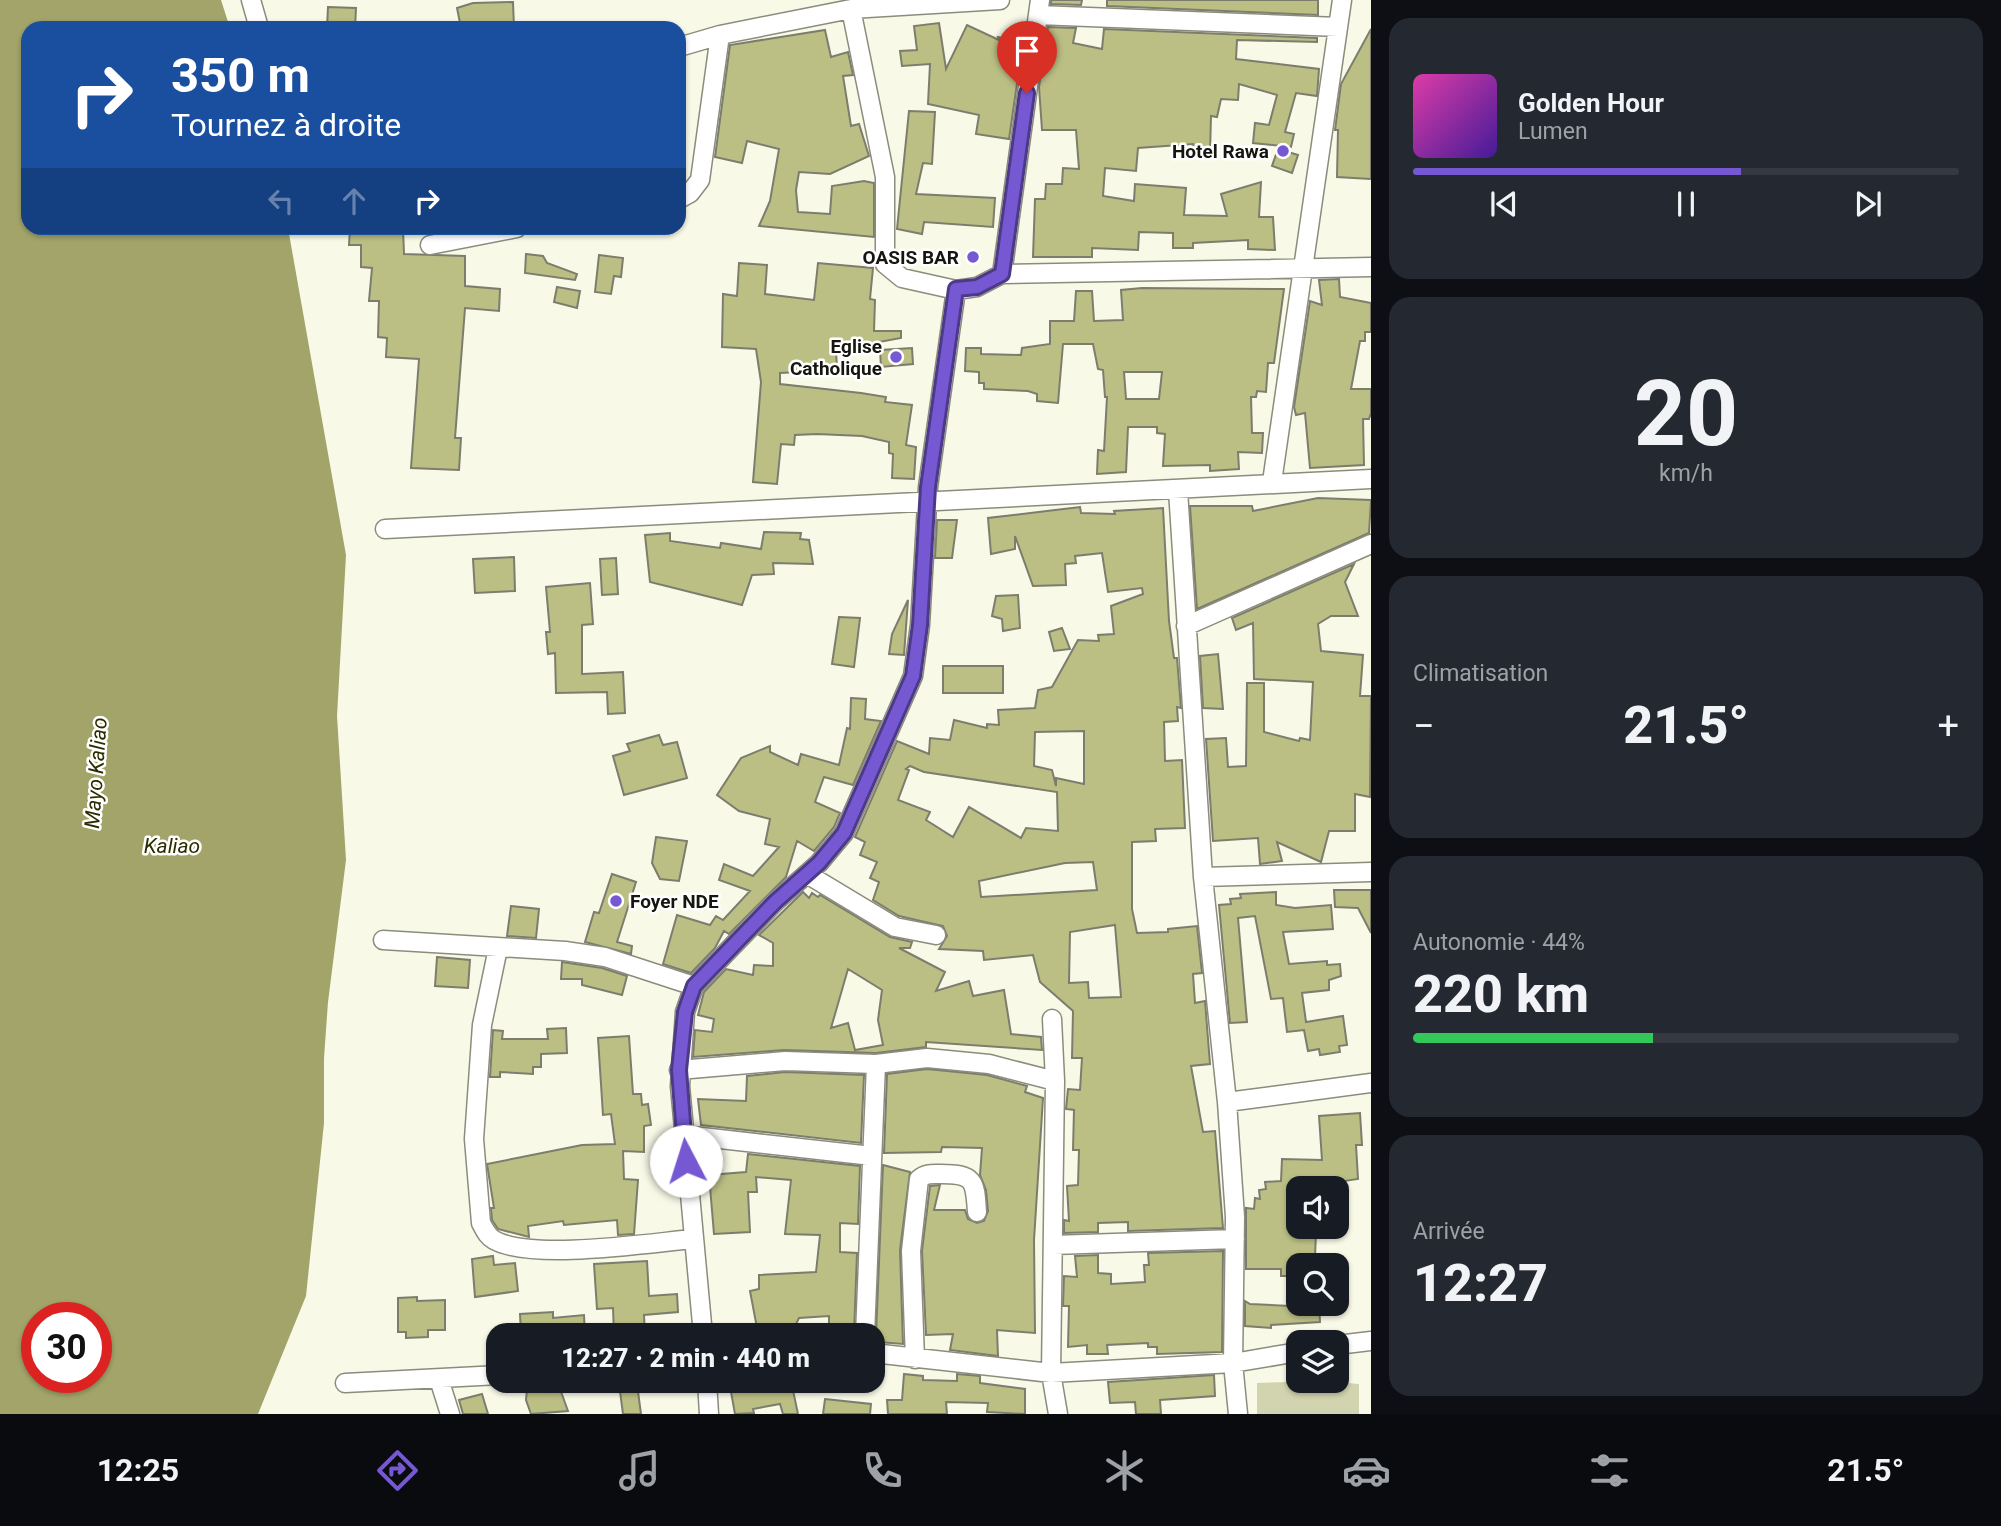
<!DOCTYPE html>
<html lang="fr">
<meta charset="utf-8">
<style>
body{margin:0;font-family:Roboto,sans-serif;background:#242831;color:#f1f3f6;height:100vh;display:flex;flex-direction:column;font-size:26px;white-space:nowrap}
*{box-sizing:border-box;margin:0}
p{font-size:23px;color:#9ea1a6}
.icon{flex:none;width:38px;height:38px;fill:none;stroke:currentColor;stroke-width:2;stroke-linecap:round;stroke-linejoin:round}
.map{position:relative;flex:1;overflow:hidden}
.side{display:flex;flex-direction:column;gap:18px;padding:18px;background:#0d0f14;width:630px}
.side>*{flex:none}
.top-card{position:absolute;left:21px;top:21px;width:665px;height:214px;border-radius:21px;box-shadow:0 2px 5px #0004;background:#1a4fa0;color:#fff;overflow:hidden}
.tools{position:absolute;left:1286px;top:1176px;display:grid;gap:14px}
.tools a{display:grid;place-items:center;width:63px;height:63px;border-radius:14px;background:#171b24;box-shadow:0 2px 5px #0004;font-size:35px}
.speed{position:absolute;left:21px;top:1302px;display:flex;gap:14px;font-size:35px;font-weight:700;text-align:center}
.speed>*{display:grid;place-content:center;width:91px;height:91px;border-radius:50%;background:#171b24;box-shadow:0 2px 5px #0004;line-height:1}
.speed .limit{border:10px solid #d22;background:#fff;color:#111}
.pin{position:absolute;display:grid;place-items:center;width:60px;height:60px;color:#fff;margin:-72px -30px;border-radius:50% 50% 50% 0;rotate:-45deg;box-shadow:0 0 7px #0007}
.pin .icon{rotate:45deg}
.me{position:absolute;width:77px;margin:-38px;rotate:355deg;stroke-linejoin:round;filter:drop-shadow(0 0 5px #0008)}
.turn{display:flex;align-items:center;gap:24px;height:147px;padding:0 35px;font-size:32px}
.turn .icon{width:91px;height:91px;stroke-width:2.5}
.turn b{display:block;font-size:49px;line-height:60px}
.lanes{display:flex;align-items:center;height:66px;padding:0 35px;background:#0003;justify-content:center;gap:35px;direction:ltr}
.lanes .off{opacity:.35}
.big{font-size:52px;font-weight:800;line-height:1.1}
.side .card{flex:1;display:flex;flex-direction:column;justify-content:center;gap:10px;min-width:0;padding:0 24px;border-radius:21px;background:#242831}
.side .dial{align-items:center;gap:0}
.dial b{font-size:91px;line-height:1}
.song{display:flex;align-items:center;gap:21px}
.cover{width:84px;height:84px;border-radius:10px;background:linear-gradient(135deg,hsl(320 70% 55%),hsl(260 70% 35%))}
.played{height:7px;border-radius:4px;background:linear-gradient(90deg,#7558d2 60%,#363941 60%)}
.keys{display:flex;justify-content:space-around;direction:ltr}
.heat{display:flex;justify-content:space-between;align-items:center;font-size:38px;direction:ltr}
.charge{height:10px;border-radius:5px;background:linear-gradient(90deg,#34c759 44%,#363941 0)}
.trip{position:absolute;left:486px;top:1323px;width:399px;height:70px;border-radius:21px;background:#171b24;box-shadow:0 2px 5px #0004;font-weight:800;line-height:70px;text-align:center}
.tabs{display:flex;height:112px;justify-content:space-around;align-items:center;background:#090b0e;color:#9ea1a6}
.tabs .icon{width:49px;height:49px}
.tabs .current{color:#7558d2}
.tabs b{font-size:32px;color:#f1f3f6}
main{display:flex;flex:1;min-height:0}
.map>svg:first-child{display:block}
.green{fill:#d2d4af}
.water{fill:#a2a46a;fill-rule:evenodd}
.building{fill:#bcbf84;stroke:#7c7d6d;stroke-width:2;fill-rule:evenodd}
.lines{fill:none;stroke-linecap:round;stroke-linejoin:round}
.street-casing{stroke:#8b8c7c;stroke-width:21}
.street{stroke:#fff;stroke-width:18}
.route-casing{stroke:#4c3988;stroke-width:18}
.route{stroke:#7558d2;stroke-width:12}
.poi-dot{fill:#7558d2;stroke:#fff;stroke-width:2.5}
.labels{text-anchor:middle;stroke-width:5;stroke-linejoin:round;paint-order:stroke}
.poi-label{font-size:19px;font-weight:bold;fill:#15160f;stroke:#fff;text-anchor:end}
.water-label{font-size:21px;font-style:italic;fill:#2c2c00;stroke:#fff}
</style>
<main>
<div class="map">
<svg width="1371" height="1414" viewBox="0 0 1371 1414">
<rect width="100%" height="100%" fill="#f8f9e7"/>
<!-- green -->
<path class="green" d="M1325,1381L1359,1384V1414H1257V1383Z"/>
<!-- water -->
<path class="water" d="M0,0H221L230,28H28V228H288L346,555L337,716L346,860L328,1002L324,1058V1123L306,1296L258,1414H0ZM37,1318H96V1377H37Z"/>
<!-- building -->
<path class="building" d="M1051,0H1082L1081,5L1051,4Z
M1107,0H1318V15L1107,6Z
M513,2L514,28H461L457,8L473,3Z
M328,7L356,8L355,28H327Z
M939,23L946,69L967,25L999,40L998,37L1023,42L1009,139L976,134L979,115L928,104L930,64L902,66L900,51L917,50L914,26Z
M1048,27L1076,28L1073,43L1102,49L1104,29L1317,38V42L1237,40L1236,59L1319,69L1317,96L1296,93L1285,132L1294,134L1291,147L1253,143L1255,123L1269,125L1277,95L1239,84L1238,100L1221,99L1217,117L1211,116L1210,154L1192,153L1193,144L1138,148L1136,171L1105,168L1103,196L1134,201L1135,184L1186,188L1184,215L1227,216L1221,194L1261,182L1259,217H1273L1275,250L1248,249V240L1193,243V248H1173V233L1139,232L1138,250L1092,248V257H1033L1035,199H1045L1046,184H1062L1063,168L1079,169L1076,130H1042L1039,87Z
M1371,29V179L1337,177L1338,130H1335L1341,84Z
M825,30L831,57L848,52L853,75L843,76L851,126L859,124L869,156L830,174L799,172L796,190L798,212L830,214L832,186L864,181L874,183V237L759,226L770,201L779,149L747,141L742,163L715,157L730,45Z
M909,111L935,112L932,164L923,163L916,194L995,198L993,227L924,222L922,234L897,229Z
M1278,149L1298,155L1292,173L1272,166Z
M350,228H403L404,254L465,256V286L500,289L499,311L465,308L455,438H461L459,470L411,468L419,359L386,357L387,338L378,337L379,301H369L372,268L361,267V245H349Z
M526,254L543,256L547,263L577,274L575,280L525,273Z
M599,255L623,258L621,277L614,276L611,294L595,292Z
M739,263L767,265L765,294L814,300L818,263L873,268L870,299L875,300L874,331H901V338L836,350L837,370L780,373V384L861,393L886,397L885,402L912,405L906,445L916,447L914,479L892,478L893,454L889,453V442L862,436L817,434L795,435L794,445L781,444L777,484L753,482L761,382L756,349L722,347L723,294L737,296Z
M1339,279L1340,297L1371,303V332H1365V341H1360L1351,389H1371V413L1369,419H1363L1364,465L1310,468L1305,413L1296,415L1294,407L1310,301L1322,305L1319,280Z
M557,287L580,291L577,308L554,302Z
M1142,288L1284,289L1274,363H1268L1266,392L1257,391L1256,397H1251L1252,433H1263L1262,453L1238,452L1239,469L1210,471V465L1163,466L1165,434L1157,433V427H1128L1126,472L1097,474L1098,450L1104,451L1107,397H1105L1103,370L1098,369L1093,344H1063L1058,403L1037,401V394L1028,391L984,389V383H979V372L965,371L966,348H981V354L1021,355L1022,348L1050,344V321H1074L1076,291H1092L1094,321L1123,320L1121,290ZM1124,372H1162L1159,399H1126Z
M912,348L913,364L881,367L880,350Z
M1318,498L1371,500L1369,533L1197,609L1190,506H1252L1253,511Z
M1080,507L1081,513L1115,514L1114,511L1163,508L1169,621L1174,658H1177L1181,708L1177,707L1178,721L1164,722L1165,761L1182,760L1185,828L1155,829L1156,841L1132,842V909L1137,933L1168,932V929L1197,926L1202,973L1193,974L1195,1003L1205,1001L1210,1064L1191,1066L1203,1132L1215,1131L1223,1228L1128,1231V1222L1098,1223V1232L1064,1233V1220L1069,1221L1067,1186L1078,1185L1079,1150H1073L1074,1110L1066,1109L1068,1089L1080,1090L1082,1058H1072L1073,1011L1040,982L1033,955L984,960L983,951L939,949L947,936L943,926L899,916L873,900L879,882L870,878L877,862L860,855L865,842L855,837L897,741L929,754L930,738L950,740L954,720L987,728V724L999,725L998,710L1035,708L1038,690L1052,687L1078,640L1099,641L1098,635L1114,634L1111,606L1143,594L1142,588L1108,592L1102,553L1075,556L1076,563L1065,564L1066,585L1033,586L1015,536V549L991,554L988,518ZM1084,731V784L1056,778V786L1052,770L1034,766L1035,732ZM910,766L924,772L1057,792L1058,831L1026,828L1021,838L969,807L953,837L926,820L930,812L898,800L909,770L906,769ZM1093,862L1097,890L981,897L979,881L1065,863ZM1115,925L1121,997L1089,998L1088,982L1069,983L1070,932Z
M937,520H957L952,558H935Z
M764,532L801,533L800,539L809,540L813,564L773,563L774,574L752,575L742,605L650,582L645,535L670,533V541L720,548L721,543L761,549Z
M514,557L515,591L475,593L473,559Z
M616,558L618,594L602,595L600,559Z
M1354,564L1345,582L1358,616H1331L1318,624L1321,651L1363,655L1360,696H1371L1370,797L1355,794V831H1329L1321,862L1277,842L1282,861L1260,864L1258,838L1213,841L1206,739L1226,738L1228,767L1246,766L1247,683H1264V732L1299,741L1300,738L1310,740L1313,682L1254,679L1253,623L1236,630L1232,618Z
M590,583L593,624L582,625V674L623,672L625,713L608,714L607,692L556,693L555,653L548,654L546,632H550L546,587Z
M1018,595L1020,628L1003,631L1002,619L992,616L996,596Z
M908,600L904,655L889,654L892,634Z
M839,617L860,618L854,667L832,664Z
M1062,628L1070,649L1054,651L1049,632Z
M1218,654L1223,709L1203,708L1200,656Z
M943,666H1003V693H943Z
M851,698L866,699L865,719L881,721L853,785L824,777L815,802L840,813L834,827L814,851L797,841L786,877L729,934L724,931L715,948L691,973L663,964L677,915L710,925L716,916L723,920L750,891L719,880L724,864L753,876L779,847L765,844L770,819L739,811L717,795L741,758L770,746V752L798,765L801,754L839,765L847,728L850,729Z
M659,735L663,745L677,742L687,778L624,795L613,756L630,751L627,744Z
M656,837L687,841L679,881L660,879L652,863Z
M612,874L636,882L617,942L632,946L631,954L585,942L594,912L599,913Z
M1334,890H1371V933L1358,908L1335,907Z
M803,892L809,898L812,893L818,897L820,895L890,937L912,942L910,948H899L945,972L936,991L969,981L973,996L1004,990L1011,1034L1041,1037L1042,1050L926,1042V1047L876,1053L784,1050L693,1057L695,1030L712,1032L714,1019L698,1015L704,992L726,969L753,975L754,965L773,966V943L759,935ZM848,969L882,990L878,1020L883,1045L855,1050L848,1023L831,1028Z
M1276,892V905L1295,908L1331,905L1333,929L1283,932L1289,964L1327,961V965L1340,964L1341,976L1329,980V990L1302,993L1306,1022L1343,1016L1347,1045L1339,1046L1340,1052L1320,1055L1319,1049L1308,1051L1304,1030L1287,1032L1283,998L1271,999L1255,916L1238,918L1247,1022L1230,1023L1219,905L1231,904L1230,899L1241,898L1240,894Z
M511,906L539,909L536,938L507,936Z
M437,957L470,960L468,988L435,986Z
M562,962L602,968L627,976L622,995L582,985V979H561Z
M566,1028L567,1053L541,1054V1067H533V1074L500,1072V1077H490L493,1030L503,1031L502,1039H548L547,1029Z
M629,1036L633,1094H641L642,1105L648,1104L651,1125L644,1126V1152L623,1151L624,1179L638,1180L634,1234L618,1235L617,1220L564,1225L563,1221L528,1226L529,1237L498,1229L492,1220L491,1208H494L487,1164L582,1145L615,1144L611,1114L603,1115L598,1038Z
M927,1069L987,1075L1027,1086L1025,1092L1043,1098L1034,1240L1035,1333L997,1330L998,1356L950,1350L953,1334L926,1335L922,1251L930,1186L940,1185L934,1210H965L968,1219L977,1223L984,1221L988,1211L986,1190L980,1175L982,1148L942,1147L941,1152L884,1153L887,1074Z
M785,1072L864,1075L861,1143L701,1125L698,1099L746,1101L747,1076Z
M1360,1113L1362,1145H1356L1358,1179L1298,1188V1231L1316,1232L1315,1257L1306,1258V1265H1298V1276H1281V1269H1246V1208L1254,1209L1255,1198L1260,1199L1259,1190L1266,1189L1265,1182L1281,1181L1282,1159L1322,1160L1319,1116Z
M748,1154L860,1166L858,1224L840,1223V1252L857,1253L854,1334L829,1331V1316L799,1318L796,1324L757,1328L750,1291L759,1289V1275L816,1272L820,1235L785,1234L791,1180L756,1177L757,1192H748L750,1232L714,1234L709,1175L746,1172Z
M883,1165L910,1172L900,1250L903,1344L879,1342V1335H876Z
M1223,1251L1222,1352L1157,1354V1347H1148V1343L1107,1345L1108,1354H1087V1345L1068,1347L1069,1306H1063L1064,1276L1077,1277L1075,1256L1098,1255V1273L1111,1274V1284L1145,1282L1144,1265H1149L1148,1253Z
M493,1256L494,1265L515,1263L518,1291L475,1297L472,1259Z
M647,1261L649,1296L677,1294L678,1312L644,1315L645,1335H614L613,1308L597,1309L594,1264Z
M417,1297V1301L445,1300V1330H428V1337L406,1338V1332H398V1298Z
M1245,1301L1250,1304L1290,1306V1304H1319L1320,1322L1271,1325V1328L1245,1326Z
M553,1312V1318L584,1315L585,1335H521L520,1314Z
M904,1374L923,1376V1380L957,1381V1374L980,1376V1383L1025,1389V1414L987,1412L988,1403L946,1402L947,1414H888L887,1400H902Z
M1214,1375L1215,1396L1160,1400L1161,1414H1136L1135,1402L1110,1403L1108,1382Z
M729,1381H791L798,1414H783L780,1404L753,1409L754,1413L735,1414Z
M619,1384H637L641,1414H623Z
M550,1387L551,1392L560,1389L568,1411L531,1414L526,1400L527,1389Z
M482,1394L488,1414H463L459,1400Z
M825,1399L871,1404L870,1414H823Z"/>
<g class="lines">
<defs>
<path id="street" d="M251,0L259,28
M851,9L885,177V264L902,278L956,290
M1038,15L1338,27
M679,47L720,35L851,9L1000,0
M679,199L690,193L700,180L720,35
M430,245L517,228
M1002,274L1040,0
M1272,482L1342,0
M1178,490L1203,877L1227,1102L1235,1217L1233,1363L1238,1414
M385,529L1371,479
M1186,626L1371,544
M807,874L895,927L936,935
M1203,877L1371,872
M383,940L565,951L605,957L694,986
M498,948L482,1025L474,1139L481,1223C485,1230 487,1236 494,1240C532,1261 649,1243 693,1239
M1052,1019L1055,1081L1051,1373L1058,1414
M679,1070L785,1061L876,1064L927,1058L989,1064L1055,1081
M1227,1102L1371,1083
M684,1135L872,1156
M1053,1245L1235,1239
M703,1335L680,1086L685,1012L694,986L775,902L819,863L844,833L913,676L920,625L928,487L956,290L977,287L1002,274L1371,267
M865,1335L876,1064
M1337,1345L1371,1341
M873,1353L1051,1373L1233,1363L1298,1352
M915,1359L911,1251L919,1179C926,1173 932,1174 941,1174C975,1174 975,1181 977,1212
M439,1379L450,1414
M707,1381L709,1414
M345,1383L499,1375"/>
</defs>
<!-- street casing -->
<use href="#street" class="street-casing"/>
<!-- street -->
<use href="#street" class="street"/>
</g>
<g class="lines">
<defs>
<path id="route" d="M686,1161L679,1070L685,1012L694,986L775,902L819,863L844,833L913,676L920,625L928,487L956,289L977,287L1002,274L1027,93"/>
</defs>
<!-- route casing -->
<use href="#route" class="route-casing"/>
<!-- route -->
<use href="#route" class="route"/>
</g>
<!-- markers -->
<g class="poi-dot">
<circle cx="1283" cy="151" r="7"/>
<circle cx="973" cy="257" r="7"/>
<circle cx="896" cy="357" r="7"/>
<circle cx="616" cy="901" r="7"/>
</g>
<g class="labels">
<!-- poi labels -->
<g class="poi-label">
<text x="1269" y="158">Hotel Rawa</text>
<text x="959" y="264">OASIS BAR</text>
<text x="882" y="353">Eglise<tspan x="882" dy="22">Catholique</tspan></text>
<text x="630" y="908" text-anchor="start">Foyer NDE</text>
</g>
<!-- water labels -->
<g class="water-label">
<text transform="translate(96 773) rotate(-86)" y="7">Mayo Kaliao</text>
<text x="172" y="853">Kaliao</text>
</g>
</g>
</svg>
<div class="tools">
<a><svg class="icon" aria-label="sound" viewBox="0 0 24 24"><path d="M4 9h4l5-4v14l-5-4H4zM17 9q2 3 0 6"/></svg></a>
<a><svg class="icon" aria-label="search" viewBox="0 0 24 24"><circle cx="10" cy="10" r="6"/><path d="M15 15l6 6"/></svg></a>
<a><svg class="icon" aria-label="layers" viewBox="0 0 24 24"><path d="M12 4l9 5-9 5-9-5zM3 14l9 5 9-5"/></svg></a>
</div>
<div class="speed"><div class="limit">30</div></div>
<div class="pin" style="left:1027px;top:93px;background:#d93025"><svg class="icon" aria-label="arrive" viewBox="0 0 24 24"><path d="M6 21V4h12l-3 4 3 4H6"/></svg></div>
<svg class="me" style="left:686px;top:1161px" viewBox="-20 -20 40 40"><circle r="19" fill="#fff"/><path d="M0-13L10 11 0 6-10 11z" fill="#7558d2"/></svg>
<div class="trip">12:27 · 2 min · 440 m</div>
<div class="top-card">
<div class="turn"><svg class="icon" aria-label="right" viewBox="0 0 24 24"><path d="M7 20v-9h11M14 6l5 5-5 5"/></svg><div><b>350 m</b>Tournez à droite</div></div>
<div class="lanes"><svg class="icon off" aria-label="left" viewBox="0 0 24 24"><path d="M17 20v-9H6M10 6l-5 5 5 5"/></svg><svg class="icon off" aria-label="ahead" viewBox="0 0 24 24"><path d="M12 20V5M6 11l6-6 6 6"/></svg><svg class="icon" aria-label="right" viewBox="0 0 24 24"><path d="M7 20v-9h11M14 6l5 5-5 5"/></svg></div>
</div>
</div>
<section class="side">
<div class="card">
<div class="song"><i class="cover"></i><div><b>Golden Hour</b><p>Lumen</p></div></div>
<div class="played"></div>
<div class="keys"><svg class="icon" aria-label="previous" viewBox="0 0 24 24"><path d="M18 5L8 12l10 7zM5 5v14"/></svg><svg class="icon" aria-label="pause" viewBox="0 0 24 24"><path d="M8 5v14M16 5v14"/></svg><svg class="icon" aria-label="next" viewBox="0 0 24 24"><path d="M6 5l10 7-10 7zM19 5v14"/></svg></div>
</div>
<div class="card dial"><b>20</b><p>km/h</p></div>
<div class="card"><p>Climatisation</p>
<div class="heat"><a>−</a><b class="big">21.5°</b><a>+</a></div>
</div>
<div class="card"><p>Autonomie · 44%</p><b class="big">220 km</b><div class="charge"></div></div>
<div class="card"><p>Arrivée</p><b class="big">12:27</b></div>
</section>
</main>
<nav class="tabs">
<b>12:25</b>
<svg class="icon current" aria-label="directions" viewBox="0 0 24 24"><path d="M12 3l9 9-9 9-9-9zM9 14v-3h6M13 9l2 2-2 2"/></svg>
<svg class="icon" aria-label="music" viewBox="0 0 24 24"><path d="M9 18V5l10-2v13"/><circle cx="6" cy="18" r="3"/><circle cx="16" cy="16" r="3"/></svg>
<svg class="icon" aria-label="phone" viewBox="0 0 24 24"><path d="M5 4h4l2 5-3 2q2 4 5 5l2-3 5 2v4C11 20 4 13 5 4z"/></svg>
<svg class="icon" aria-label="climate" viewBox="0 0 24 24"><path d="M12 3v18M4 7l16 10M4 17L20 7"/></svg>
<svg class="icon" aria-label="car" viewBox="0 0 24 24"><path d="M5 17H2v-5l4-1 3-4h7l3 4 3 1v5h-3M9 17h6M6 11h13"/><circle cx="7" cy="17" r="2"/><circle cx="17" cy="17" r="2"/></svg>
<svg class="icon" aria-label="filters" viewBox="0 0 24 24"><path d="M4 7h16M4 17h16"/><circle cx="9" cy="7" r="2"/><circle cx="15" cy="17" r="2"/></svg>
<b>21.5°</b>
</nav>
